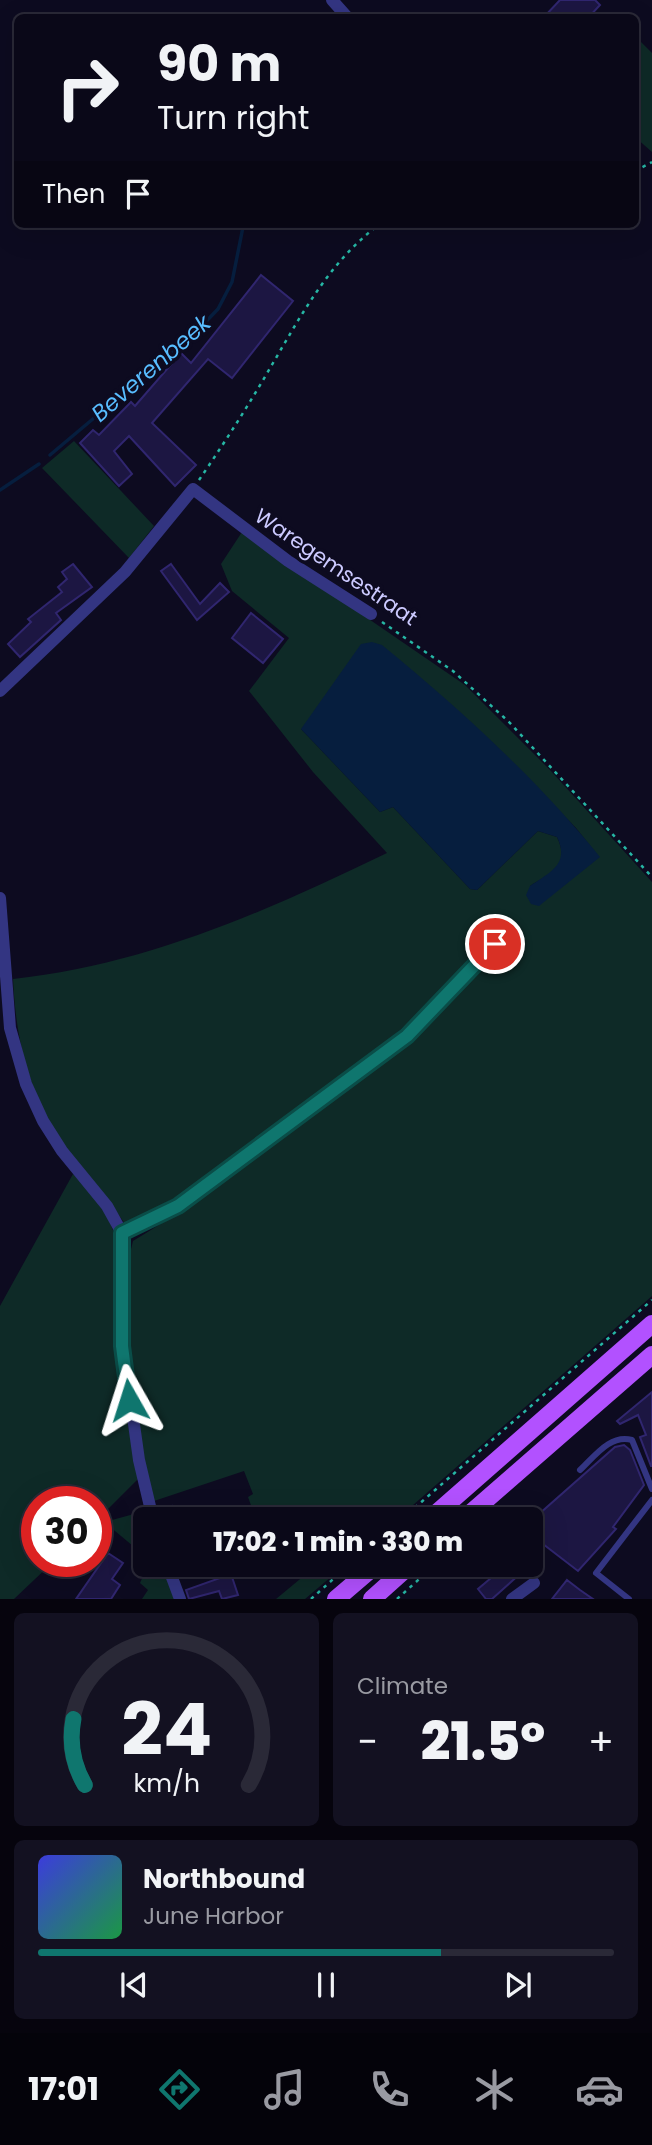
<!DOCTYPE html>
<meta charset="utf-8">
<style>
body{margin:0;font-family:Poppins,sans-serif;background:#131121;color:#f1f3f6;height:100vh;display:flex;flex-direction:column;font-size:26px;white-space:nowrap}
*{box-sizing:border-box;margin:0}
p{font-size:23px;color:#999aa2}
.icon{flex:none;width:38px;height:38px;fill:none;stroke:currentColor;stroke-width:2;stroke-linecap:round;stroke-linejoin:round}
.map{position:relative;height:1599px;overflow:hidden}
.panel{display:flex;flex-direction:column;gap:14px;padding:14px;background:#06040d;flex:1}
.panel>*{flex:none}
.top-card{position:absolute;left:14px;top:14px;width:625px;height:214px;border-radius:10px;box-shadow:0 7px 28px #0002,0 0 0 2px #2a2937;background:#0a0818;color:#f1f3f6;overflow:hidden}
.speed{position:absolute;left:21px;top:1486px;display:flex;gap:14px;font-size:35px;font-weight:700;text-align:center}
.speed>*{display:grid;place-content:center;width:91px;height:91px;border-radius:50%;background:#0a0818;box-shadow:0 7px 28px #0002,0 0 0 2px #2a2937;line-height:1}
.speed .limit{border:10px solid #d22;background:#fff;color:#111}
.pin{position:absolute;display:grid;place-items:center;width:60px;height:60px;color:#fff;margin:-30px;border:4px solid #fff;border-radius:50%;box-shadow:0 2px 7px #0007}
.me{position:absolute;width:77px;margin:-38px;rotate:354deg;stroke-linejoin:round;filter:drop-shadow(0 0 5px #0008)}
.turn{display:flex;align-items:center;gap:24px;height:147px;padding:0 28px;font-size:32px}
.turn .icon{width:91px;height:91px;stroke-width:2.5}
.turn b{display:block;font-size:49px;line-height:60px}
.then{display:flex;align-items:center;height:66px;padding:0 28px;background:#0003;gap:14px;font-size:26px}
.big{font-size:52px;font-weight:800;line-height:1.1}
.panel .card{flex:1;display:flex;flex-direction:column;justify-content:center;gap:10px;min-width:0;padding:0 24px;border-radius:10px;background:#131121}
.panel .dial{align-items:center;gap:0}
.dial svg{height:182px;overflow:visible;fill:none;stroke:#2a2937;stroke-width:7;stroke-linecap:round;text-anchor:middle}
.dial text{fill:#f1f3f6;stroke:none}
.song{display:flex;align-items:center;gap:21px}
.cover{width:84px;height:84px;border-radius:10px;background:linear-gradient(135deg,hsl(240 70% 55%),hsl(140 70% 35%))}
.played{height:7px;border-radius:4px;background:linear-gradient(90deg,#0f766e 70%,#2a2937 70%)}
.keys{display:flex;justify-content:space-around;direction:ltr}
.heat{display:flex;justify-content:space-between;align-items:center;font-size:38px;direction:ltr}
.panel .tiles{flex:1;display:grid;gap:14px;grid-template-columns:1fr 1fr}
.card:last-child{grid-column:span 2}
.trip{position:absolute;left:133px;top:1507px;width:410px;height:70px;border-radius:10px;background:#0a0818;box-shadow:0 7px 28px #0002,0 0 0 2px #2a2937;font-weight:800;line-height:70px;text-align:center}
.tabs{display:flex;height:112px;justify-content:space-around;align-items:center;background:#04030a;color:#999aa2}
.tabs .icon{width:49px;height:49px}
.tabs .current{color:#0f766e}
.tabs b{font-size:32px;color:#f1f3f6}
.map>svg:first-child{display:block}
.green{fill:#0e2a27;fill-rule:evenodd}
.water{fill:#061e3e}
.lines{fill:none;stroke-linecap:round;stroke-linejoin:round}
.stream{stroke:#061e3e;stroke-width:3.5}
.building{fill:#1c1642;stroke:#30266f;stroke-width:2}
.path{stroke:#26b7a5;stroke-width:2.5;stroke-dasharray:3.5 5;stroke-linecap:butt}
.lane{stroke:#333582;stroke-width:6}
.street{stroke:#333582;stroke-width:12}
.primary{stroke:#b251ff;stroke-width:18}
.route-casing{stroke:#0a4d48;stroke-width:18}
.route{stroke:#0f766e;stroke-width:12}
.labels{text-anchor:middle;stroke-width:7;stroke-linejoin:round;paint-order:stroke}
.street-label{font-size:21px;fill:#cccaff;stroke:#0d0b20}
.water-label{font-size:23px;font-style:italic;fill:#58bdff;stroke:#0d0b20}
</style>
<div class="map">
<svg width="652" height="1599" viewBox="0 0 652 1599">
<rect width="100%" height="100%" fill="#0d0b20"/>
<!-- green -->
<path class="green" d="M635,36L652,53V152L635,137Z
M74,441L154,526L129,558L42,468Z
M242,532L465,685L550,770L652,882V1296L397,1519H256L248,1497L253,1494L244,1471L151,1502L126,1359V1270L133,1241C190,1207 242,1168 296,1129C372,1072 441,1017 503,945L483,923L486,941L414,1018L343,1079L182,1194L125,1224C106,1195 80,1171 62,1143C28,1090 16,1041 13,979C146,965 267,911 387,853L313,772L249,691L289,638L232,591L221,564ZM301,729L526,777L576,828L599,857L530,886C551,872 571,867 557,837L538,831L477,890L470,889L393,807L380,812Z
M73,1174C92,1193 109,1213 116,1239L120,1382L138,1479L96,1521V1502H37V1561H54L14,1599H0V1306Z
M145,1511V1556L109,1526L112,1520Z
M148,1565H162L174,1599H142L148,1590L140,1583Z
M317,1565H345L305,1599H276Z"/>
<!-- water -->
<path class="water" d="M372,642L382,645C460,709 536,778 600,857L539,906L531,904L526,895L530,886C550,872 570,864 557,837L538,831L477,890L470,889L393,807L380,812L301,729L361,644Z"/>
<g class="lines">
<!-- stream -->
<path class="stream" d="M50,455L194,334L218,309L232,282L243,227
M0,490L39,464"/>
</g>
<!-- building -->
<path class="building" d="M560,0H595L600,5L588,18H543Z
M261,275L293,301L232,378L208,359L152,423L196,465L175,486L129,436L114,451L132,474L119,486L80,443L93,430L99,435L131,402L135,406L181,353L191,363Z
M73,564L92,587L56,613L61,620L20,657L8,644L31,622L28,619L62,592L58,587L67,579L62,572Z
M171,564L200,604L220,583L229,592L197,620L161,571Z
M251,613L283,639L263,663L232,638Z
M652,1392V1466H651L640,1437L646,1435L638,1415L620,1424L617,1421Z
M624,1445L630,1450L644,1485L613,1527L616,1529L578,1571L530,1534V1522L615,1447Z
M172,1506L173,1510L180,1507L182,1512L195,1508L199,1519H162L160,1510Z
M108,1553L123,1563L112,1579L120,1585L111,1599H76Z
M494,1564H531L492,1599H486L478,1589L491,1578L485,1572Z
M231,1574L238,1595L222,1599L219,1591L189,1599L186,1590Z
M567,1580L580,1590L593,1599H552Z"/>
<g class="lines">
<!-- path -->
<path class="path" d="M635,171L652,162
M199,480C225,442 250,403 273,363C303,312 331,260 380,224
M382,622L453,671L509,722L652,877
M402,1519L652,1300
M311,1599L350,1564
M397,1599L436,1564"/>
<!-- lane -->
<path class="lane" d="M122,1233L178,1206L407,1036L495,944
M580,1470C595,1456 610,1434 632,1440L652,1489
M629,1599L596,1573L652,1500"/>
<!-- street -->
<path class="street" d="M332,0L348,18
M0,691L125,572L193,489L288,561L371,614
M0,898L10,1028L26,1084L43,1121L62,1151L107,1206L122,1233L123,1346L139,1460L153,1519
M167,1564L180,1599
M512,1599L534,1583"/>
<!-- primary -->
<path class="primary" d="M430,1519L652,1324
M464,1519L652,1355
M336,1599L377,1564
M372,1599L411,1564"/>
</g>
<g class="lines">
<defs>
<path id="route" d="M129,1400L122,1346V1233L178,1206L407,1036L495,944"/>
</defs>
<!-- route casing -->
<use href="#route" class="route-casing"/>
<!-- route -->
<use href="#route" class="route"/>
</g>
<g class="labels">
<!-- street labels -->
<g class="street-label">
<text transform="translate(336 567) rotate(34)" y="7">Waregemsestraat</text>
</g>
<!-- water labels -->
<g class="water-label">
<text transform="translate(151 368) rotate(-41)" y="8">Beverenbeek</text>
</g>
</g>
</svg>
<div class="speed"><div class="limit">30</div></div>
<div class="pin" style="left:495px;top:944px;background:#d93025"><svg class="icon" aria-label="arrive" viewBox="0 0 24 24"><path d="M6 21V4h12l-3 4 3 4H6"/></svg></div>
<svg class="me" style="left:129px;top:1400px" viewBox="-20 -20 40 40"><path d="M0-17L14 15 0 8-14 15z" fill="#0f766e" stroke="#fff" stroke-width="4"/></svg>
<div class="trip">17:02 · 1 min · 330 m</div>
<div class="top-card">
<div class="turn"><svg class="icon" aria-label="right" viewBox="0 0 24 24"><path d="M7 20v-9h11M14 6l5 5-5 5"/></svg><div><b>90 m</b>Turn right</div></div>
<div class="then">Then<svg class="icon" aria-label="arrive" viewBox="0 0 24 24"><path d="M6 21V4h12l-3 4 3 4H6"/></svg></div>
</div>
</div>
<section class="panel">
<div class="tiles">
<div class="card dial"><svg viewBox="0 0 100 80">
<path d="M14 69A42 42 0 1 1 86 69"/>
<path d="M14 69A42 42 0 0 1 9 40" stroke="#0f766e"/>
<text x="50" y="56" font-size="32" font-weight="700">24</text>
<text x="50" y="72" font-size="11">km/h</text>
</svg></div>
<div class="card"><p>Climate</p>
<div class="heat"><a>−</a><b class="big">21.5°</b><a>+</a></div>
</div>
<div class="card">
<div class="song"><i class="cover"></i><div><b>Northbound</b><p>June Harbor</p></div></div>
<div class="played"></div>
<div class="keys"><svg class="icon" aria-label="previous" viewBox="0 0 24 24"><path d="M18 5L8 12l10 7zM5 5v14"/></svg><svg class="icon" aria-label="pause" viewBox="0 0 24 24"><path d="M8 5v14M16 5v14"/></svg><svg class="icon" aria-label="next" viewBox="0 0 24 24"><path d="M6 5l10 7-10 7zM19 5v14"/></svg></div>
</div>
</div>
</section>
<nav class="tabs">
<b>17:01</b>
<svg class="icon current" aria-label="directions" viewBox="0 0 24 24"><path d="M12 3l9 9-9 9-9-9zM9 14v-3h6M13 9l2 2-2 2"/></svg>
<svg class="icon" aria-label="music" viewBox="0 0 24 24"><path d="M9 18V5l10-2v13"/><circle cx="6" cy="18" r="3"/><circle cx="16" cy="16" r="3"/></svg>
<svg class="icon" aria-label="phone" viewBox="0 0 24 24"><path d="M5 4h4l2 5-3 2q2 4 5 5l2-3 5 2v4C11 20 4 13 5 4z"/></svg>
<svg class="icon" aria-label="climate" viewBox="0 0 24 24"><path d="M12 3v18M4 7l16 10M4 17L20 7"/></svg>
<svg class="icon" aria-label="car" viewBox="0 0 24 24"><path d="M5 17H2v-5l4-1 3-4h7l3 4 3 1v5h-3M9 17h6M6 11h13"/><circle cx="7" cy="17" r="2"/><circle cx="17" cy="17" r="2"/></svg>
</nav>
